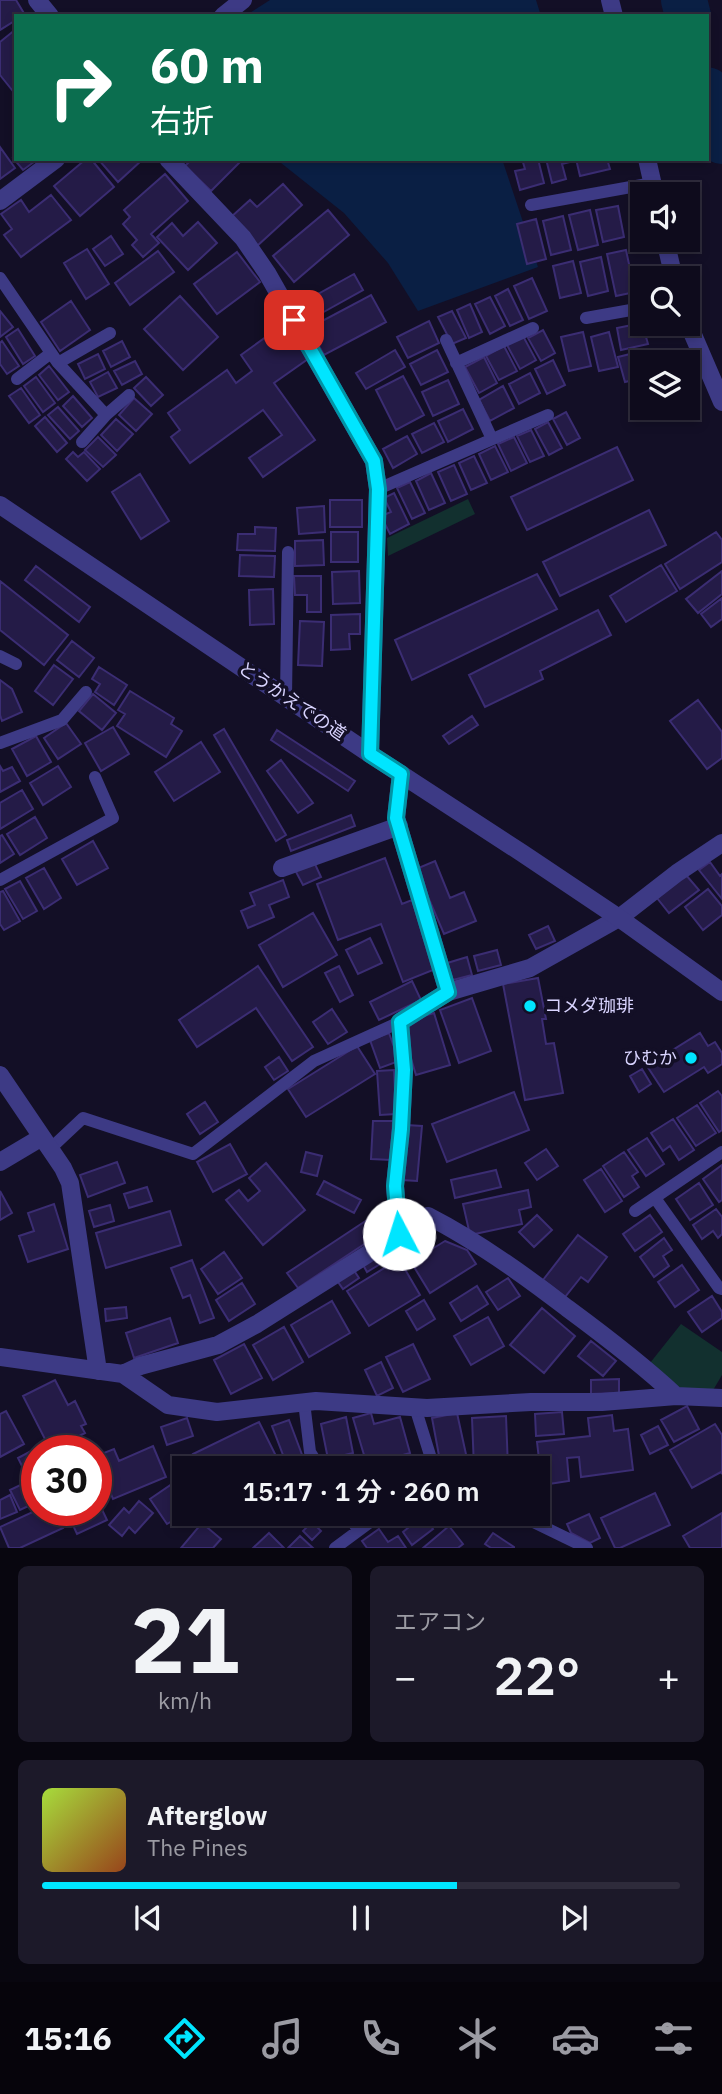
<!DOCTYPE html>
<html lang="ja">
<meta charset="utf-8">
<style>
body{margin:0;font-family:"IBM Plex Sans","Noto Sans JP",sans-serif;background:#1c1929;color:#f1f3f6;height:100vh;display:flex;flex-direction:column;font-size:26px;white-space:nowrap}
*{box-sizing:border-box;margin:0}
p{font-size:23px;color:#9b9ba3}
.icon{flex:none;width:38px;height:38px;fill:none;stroke:currentColor;stroke-width:2;stroke-linecap:round;stroke-linejoin:round}
.map{position:relative;height:1548px;overflow:hidden}
.sheet{display:flex;flex-direction:column;gap:18px;padding:18px;background:#08060f;flex:1}
.sheet>*{flex:none}
.hud{position:absolute;left:14px;top:14px;width:695px;height:147px;border-radius:0px;box-shadow:0 4px 10px #0003,0 0 0 2px #2e2b3b;background:#0b6e4f;color:#fff;overflow:hidden}
.controls{position:absolute;left:630px;top:182px;display:grid;gap:14px}
.controls a{display:grid;place-items:center;width:70px;height:70px;border-radius:0px;background:#0e0b1c;box-shadow:0 4px 10px #0003,0 0 0 2px #2e2b3b;font-size:35px}
.speed{position:absolute;left:21px;top:1435px;display:flex;gap:14px;font-size:35px;font-weight:700;text-align:center}
.speed>*{display:grid;place-content:center;width:91px;height:91px;border-radius:50%;background:#0e0b1c;box-shadow:0 4px 10px #0003,0 0 0 2px #2e2b3b;line-height:1}
.speed .limit{border:10px solid #d22;background:#fff;color:#111}
.pin{position:absolute;display:grid;place-items:center;width:60px;height:60px;color:#fff;margin:-30px;border-radius:14px;box-shadow:0 4px 10px #0006}
.me{position:absolute;width:77px;margin:-38px;rotate:355deg;stroke-linejoin:round;filter:drop-shadow(0 0 5px #0008)}
.turn{display:flex;align-items:center;gap:24px;height:147px;padding:0 21px;font-size:32px}
.turn .icon{width:91px;height:91px;stroke-width:2.5}
.turn b{display:block;font-size:49px;line-height:60px}
.big{font-size:52px;font-weight:600;line-height:1.1}
.sheet .widget{flex:1;display:flex;flex-direction:column;justify-content:center;gap:10px;min-width:0;padding:0 24px;border-radius:10px;background:#1c1929}
.sheet .dial{align-items:center;gap:0}
.dial b{font-size:91px;line-height:1}
.song{display:flex;align-items:center;gap:21px}
.cover{width:84px;height:84px;border-radius:10px;background:linear-gradient(135deg,hsl(80 70% 55%),hsl(20 70% 35%))}
.played{height:7px;border-radius:4px;background:linear-gradient(90deg,#00e5ff 65%,#2e2b3b 65%)}
.keys{display:flex;justify-content:space-around;direction:ltr}
.heat{display:flex;justify-content:space-between;align-items:center;font-size:38px;direction:ltr}
.sheet .tiles{flex:1;display:grid;gap:18px;grid-template-columns:1fr 1fr}
.widget:last-child{grid-column:span 2}
.trip{position:absolute;left:172px;top:1456px;width:378px;height:70px;border-radius:0px;background:#0e0b1c;box-shadow:0 4px 10px #0003,0 0 0 2px #2e2b3b;font-weight:600;line-height:70px;text-align:center}
.tabs{display:flex;height:112px;justify-content:space-around;align-items:center;background:#06040b;color:#9b9ba3}
.tabs .icon{width:49px;height:49px}
.tabs .active{color:#00e5ff}
.tabs b{font-size:32px;color:#f1f3f6}
.map>svg:first-child{display:block}
.green{fill:#12302f}
.water{fill:#0a1f44}
.lines{fill:none;stroke-linecap:round;stroke-linejoin:round}
.river{stroke:#0a1f44;stroke-width:46}
.building{fill:#241b47;stroke:#3b2d73;stroke-width:2}
.service{stroke:#3d3a85;stroke-width:12}
.minor{stroke:#3d3a85;stroke-width:18}
.tertiary{stroke:#3d3a85;stroke-width:18}
.route-casing{stroke:#0095a6;stroke-width:18}
.route{stroke:#00e5ff;stroke-width:12}
.poi-dot{fill:#00e5ff;stroke:#130f26;stroke-width:2.5}
.labels{text-anchor:middle;stroke-width:7;stroke-linejoin:round;paint-order:stroke}
.street-label{font-size:18px;fill:#d9d4ff;stroke:#130f26}
.poi-label{font-size:18px;fill:#d9d4ff;stroke:#130f26;text-anchor:start}
</style>
<div class="map">
<svg width="722" height="1548" viewBox="0 0 722 1548">
<rect width="100%" height="100%" fill="#130f26"/>
<!-- green -->
<path class="green" d="M468,499L475,514L388,556L387,538Z
M681,1324L722,1352V1375L712,1392H681L650,1363Z"/>
<!-- water -->
<path class="water" d="M270,0H536L541,16H245Z
M276,159H502L538,267L418,311L388,263L344,213Z"/>
<g class="lines">
<!-- river -->
<path class="river" d="M684,0L688,16
M707,90L722,141"/>
</g>
<!-- building -->
<path class="building" d="M0,0H16L25,15L16,16V20L0,30Z
M16,29V95L0,75V42Z
M0,147L15,168L0,179Z
M16,156V159H38L23,170L13,158Z
M86,159H91L114,187L80,216L54,186Z
M98,159H142V160L118,182Z
M192,159H243L211,191L185,166Z
M522,159H538L544,183L520,190L515,171L525,169Z
M546,159H570V162L562,164L566,179L552,183Z
M576,159H607L610,169L580,176Z
M165,174L188,201L151,234L159,243L143,257L132,245L137,240L123,224L130,217L124,210Z
M283,184L302,205L257,246L231,217L250,200L257,207Z
M51,195L71,220L21,257L4,235L12,229L1,214L21,200L29,212Z
M618,206L624,237L603,242L596,210Z
M328,210L349,235L294,282L273,256Z
M590,210L598,245L578,250L569,215Z
M563,216L571,250L551,255L543,221Z
M536,219L546,259L527,264L517,224Z
M198,222L217,243L188,270L157,237L172,223L183,236Z
M111,236L123,254L105,266L93,249Z
M87,249L109,284L86,299L64,263Z
M626,250L635,292L616,296L607,254Z
M158,251L174,272L130,305L115,283Z
M237,252L260,282L217,314L194,284Z
M601,257L608,291L588,296L580,262Z
M573,261L581,293L560,298L553,266Z
M354,274L363,290L311,319L302,303Z
M532,278L547,311L529,319L514,286Z
M508,289L523,320L510,326L495,296Z
M371,295L386,322L324,355L309,328Z
M180,296L218,337L183,370L144,329Z
M490,297L505,326L490,334L475,304Z
M71,301L90,330L60,351L41,322Z
M470,304L482,332L469,338L457,310Z
M0,311L13,327L0,337Z
M452,311L466,338L452,344L438,317Z
M279,319L308,359L274,383L315,440L263,477L249,458L282,435L263,410L190,463L171,437L180,430L168,413L227,370L236,383L252,371L241,355L270,334L267,329Z
M429,321L439,343L408,358L397,337Z
M642,323L648,344L621,350L617,328Z
M18,329L35,356L23,364L6,337Z
M543,330L555,353L541,361L528,338Z
M583,332L591,366L569,371L561,337Z
M609,332L618,367L599,371L591,337Z
M523,336L536,360L520,369L507,345Z
M2,341L19,366L7,374L0,364V343Z
M122,341L130,357L111,367L103,351Z
M504,346L517,371L499,380L486,356Z
M395,350L405,367L366,389L356,373Z
M437,350L448,372L421,385L410,364Z
M638,352L640,361L653,358L654,362H642V378L625,382L618,357Z
M98,354L105,369L85,379L78,364Z
M484,357L497,383L479,393L465,367Z
M553,360L565,385L547,394L535,369Z
M135,361L142,374L122,385L114,371Z
M49,366L69,392L58,400L39,375Z
M108,372L117,388L98,397L90,382Z
M530,373L540,393L519,404L509,384Z
M403,376L424,415L396,430L376,390Z
M36,377L55,403L43,412L24,386Z
M146,377L163,395L151,406L134,388Z
M448,380L459,404L433,416L422,392Z
M503,386L514,408L490,421L479,400Z
M21,388L40,415L29,423L9,396Z
M73,396L92,418L82,427L63,406Z
M134,398L152,414L136,431L119,415Z
M58,407L79,431L70,439L48,415Z
M463,409L473,429L448,442L438,421Z
M566,412L580,438L567,445L553,419Z
M45,417L67,443L57,452L35,426Z
M116,419L133,434L117,451L101,435Z
M548,422L562,448L549,455L535,429Z
M434,423L444,442L422,453L412,434Z
M531,430L544,456L530,462L517,436Z
M407,436L417,454L393,468L383,449Z
M98,437L116,455L103,467L85,450Z
M514,437L527,463L511,471L498,444Z
M495,446L508,472L491,480L479,454Z
M617,447L633,480L527,530L511,497Z
M73,452L78,457L84,452L100,469L87,481L66,459Z
M474,456L487,483L471,490L459,463Z
M454,465L467,494L451,501L438,472Z
M431,473L445,503L429,510L416,481Z
M140,474L169,521L141,539L112,492Z
M410,482L425,513L412,519L397,488Z
M394,493L409,524L390,534L381,516L391,512L384,498Z
M330,500H362V527H330Z
M324,506L325,532L299,534L297,508Z
M649,510L666,545L560,596L543,562Z
M255,527L276,528L275,551L237,550L238,534H255Z
M331,532H358V562H331Z
M716,532L722,540V562L680,589L665,564Z
M323,540L324,565L295,566V541Z
M240,555L275,556L274,577L239,576Z
M661,565L677,591L626,622L610,596Z
M36,566L90,607L79,622L25,580Z
M359,571L360,603L333,604L332,572Z
M722,571V594L698,613L686,599Z
M537,574L557,609L412,680L395,640Z
M294,576H321V612H307V595H295Z
M0,581L68,635L44,665L0,630Z
M273,589L274,624L250,625L249,590Z
M722,598V619L711,627L701,614Z
M598,610L611,635L540,671L543,679L485,707L469,675Z
M360,614V634H349L350,649L331,650V615Z
M300,621L324,622L322,666L298,665Z
M72,641L94,658L79,677L57,660Z
M54,665L73,679L53,705L35,691Z
M99,667L127,685L114,705L95,692L100,684L92,679Z
M0,680L12,689L22,712L2,721L0,715Z
M130,691L174,718L171,724L182,731L166,757L117,726L125,714L118,710Z
M93,694L116,713L102,730L79,711Z
M698,700L722,732V758L707,769L670,721Z
M472,716L478,725L449,744L443,736Z
M66,723L81,744L58,759L44,738Z
M113,727L129,754L101,771L85,743Z
M224,729L286,835L276,841L214,735Z
M277,730L355,781L348,791L271,740Z
M36,736L51,762L27,776L12,749Z
M201,742L220,772L174,801L155,772Z
M281,760L313,803L298,813L267,771Z
M0,766L3,771L12,767L20,781L0,792Z
M58,766L71,787L43,805L30,783Z
M22,790L33,809L0,829V803Z
M351,815L355,826L291,851L287,840Z
M35,817L47,838L20,855L7,834Z
M2,835L14,854L0,863V836Z
M93,841L108,868L77,885L62,859Z
M385,858L402,904L412,900L438,968L403,982L381,924L338,940L317,884Z
M435,861L450,898L464,892L476,921L444,934L416,869Z
M314,862L321,877L303,885L295,870Z
M710,862L720,876L722,874V899L699,870Z
M44,868L61,898L44,909L26,878Z
M686,875L699,890L669,913L657,898Z
M283,880L289,897L269,905L274,917L248,928L241,911L255,905L250,893Z
M20,881L37,911L23,919L5,889Z
M708,889L722,906V915L703,930L685,907Z
M3,891L20,921L4,930L0,924V892Z
M313,913L337,955L283,987L259,945Z
M548,926L555,941L536,949L529,935Z
M370,938L382,963L358,974L346,950Z
M497,950L501,965L478,971L474,956Z
M467,957L472,975L449,981L444,964Z
M258,966L313,1047L292,1061L256,1008L197,1047L179,1020Z
M339,966L353,995L340,1002L325,973Z
M538,978L546,1019H542L546,1044L554,1043L563,1093L525,1100L503,984Z
M412,981L421,1000L379,1020L370,1002Z
M472,998L491,1051L459,1063L440,1010Z
M332,1009L347,1032L328,1044L313,1022Z
M434,1013L450,1065L416,1075L400,1023Z
M389,1033L399,1061L380,1068L370,1040Z
M700,1033L708,1046L715,1042L722,1053V1064L708,1073L704,1067L664,1092L647,1066Z
M357,1046L375,1074L306,1117L288,1089Z
M279,1057L288,1071L274,1080L265,1067Z
M642,1069L651,1084L639,1092L630,1076Z
M394,1070L396,1114L380,1115L377,1071Z
M718,1091L722,1096V1130L719,1132L700,1103Z
M514,1092L529,1130L447,1162L432,1124Z
M205,1102L218,1122L200,1134L187,1114Z
M697,1105L716,1133L696,1146L677,1118Z
M673,1119L694,1150L679,1160L670,1146L663,1151L651,1133Z
M373,1121H393L391,1160L371,1159Z
M406,1125L422,1126L417,1181L402,1180Z
M647,1138L664,1164L646,1176L628,1150Z
M230,1144L247,1174L213,1192L197,1162Z
M546,1149L558,1166L537,1180L525,1163Z
M306,1152L322,1156L317,1176L301,1172Z
M624,1152L638,1172L632,1176L639,1187L624,1197L603,1166Z
M117,1162L125,1183L88,1197L80,1175Z
M266,1163L305,1210L263,1245L226,1200L239,1190L248,1201L260,1191L249,1178Z
M722,1165V1200L719,1202L703,1179Z
M601,1169L622,1201L605,1212L584,1180Z
M496,1170L501,1187L455,1198L451,1180Z
M324,1181L361,1200L354,1213L317,1194Z
M699,1183L713,1205L690,1220L676,1199Z
M147,1187L152,1201L129,1208L124,1194Z
M528,1190L531,1207L519,1210L522,1224L470,1235L463,1204Z
M0,1191L12,1213L0,1220Z
M54,1204L68,1249L28,1262L19,1236L34,1231L28,1213Z
M110,1205L114,1221L94,1227L89,1211Z
M716,1209L722,1217V1234L718,1238L713,1231L702,1239L693,1225Z
M170,1211L181,1245L106,1268L96,1233Z
M537,1215L552,1230L534,1247L519,1232Z
M650,1215L662,1232L635,1251L623,1234Z
M373,1216L384,1231L298,1288L287,1273Z
M578,1235L607,1257L588,1282L581,1277L565,1297L543,1280Z
M664,1238L672,1250L663,1256L669,1266L654,1277L640,1257Z
M445,1241L467,1250L476,1264L430,1293L411,1262Z
M390,1246L395,1255L367,1272L362,1263Z
M224,1252L242,1278L218,1294L201,1269Z
M399,1259L420,1295L369,1326L347,1291Z
M192,1260L214,1318L200,1323L190,1295L183,1298L171,1268Z
M682,1265L699,1290L675,1307L658,1282Z
M353,1269L359,1278L343,1289L336,1279Z
M508,1278L520,1296L498,1310L486,1292Z
M242,1283L255,1304L229,1321L216,1300Z
M477,1286L488,1304L461,1321L450,1303Z
M712,1296L722,1312V1318L702,1332L688,1312Z
M424,1300L435,1319L417,1330L406,1311Z
M332,1301L350,1333L309,1357L291,1325Z
M126,1307L127,1318L106,1321L105,1309Z
M542,1308L575,1336L544,1373L510,1345Z
M488,1317L504,1346L471,1365L454,1336Z
M170,1318L178,1343L134,1358L126,1333Z
M284,1327L303,1362L273,1380L253,1345Z
M591,1341L616,1361L603,1376L578,1356Z
M244,1344L262,1378L231,1394L214,1360Z
M413,1344L430,1379L403,1392L386,1357Z
M381,1362L393,1388L377,1396L365,1370Z
M619,1379V1393L591,1394V1380Z
M55,1380L68,1405L75,1401L86,1424L81,1426L85,1433L51,1451L23,1396Z
M687,1406L699,1429L674,1442L661,1420Z
M6,1411L24,1444L0,1457V1414Z
M562,1412L564,1434L536,1436L535,1414Z
M371,1413L374,1424L400,1417L410,1453L367,1465L353,1418Z
M457,1413L469,1468H449L448,1459L440,1461L432,1418Z
M612,1415L614,1431L628,1429L633,1470L581,1477L579,1457L567,1458L569,1481L542,1485L537,1442L590,1436L588,1418Z
M506,1416L508,1468H474L472,1418Z
M346,1417L353,1453L328,1459L321,1424Z
M187,1418L193,1436L167,1445L161,1427Z
M289,1420L307,1468H288L272,1426Z
M259,1422L281,1466L276,1468H193L199,1466L193,1454Z
M715,1424L722,1435V1474L721,1472L692,1488L670,1450Z
M658,1426L668,1445L650,1454L641,1435Z
M153,1446L166,1477L113,1499L96,1456L114,1449L119,1461Z
M37,1448V1473L28,1478L18,1458Z
M37,1477V1502L20,1510L10,1490Z
M172,1484L184,1503V1514L167,1524L150,1499Z
M655,1493L670,1525L620,1548H615L601,1518Z
M10,1495L17,1512L0,1519V1500Z
M96,1497L107,1520L77,1534L66,1510H96Z
M139,1501L153,1513L135,1533L129,1527L122,1536L109,1525L124,1508L129,1513Z
M37,1510H55L63,1528L20,1548H9L0,1527Z
M722,1513V1548H690L683,1536Z
M400,1514H422L433,1529L412,1545L403,1532L409,1527Z
M589,1514L600,1538L590,1543L571,1533L567,1524Z
M312,1522L321,1531L312,1540L303,1531Z
M202,1523L221,1539L213,1548H181Z
M449,1526L463,1544L458,1548H423Z
M379,1529L388,1542L398,1536L406,1548H367L362,1541Z
M269,1533L284,1548H253Z
M493,1533L514,1547V1548H491L485,1544Z
M300,1536L313,1548H288Z"/>
<g class="lines">
<!-- service -->
<path class="service" d="M531,205L653,183
M0,278L58,363L106,415
M586,318L642,308
M446,340L492,439
M58,363L110,333
M456,363L533,328
M17,379L51,353
M82,442L106,415L129,395
M378,489L548,415
M0,656L16,664
M286,697L288,552
M0,743L62,720L86,692
M0,880L113,818L95,777
M50,1149L83,1118L193,1154L314,1061L400,1022
M655,1198L719,1288L722,1289
M635,1211L722,1152
M304,1402L310,1452L320,1468
M415,1407L434,1468
M348,1514L358,1530
M517,1514L587,1548
M335,1548L381,1514"/>
<!-- minor -->
<path class="minor" d="M37,0L50,16
M610,0L614,16
M223,16L243,0
M168,159L243,238L267,273L374,461L378,489L370,754
M647,159L655,194
M0,201L56,159
M665,240L674,278
M688,323L722,402
M401,774L396,818L448,992
M282,868L399,826
M0,1075L63,1168L70,1183L98,1371
M0,1162L42,1137
M399,1235L395,1186L401,1129L404,1070L400,1022L448,992L530,968L619,918L677,873L722,843
M0,1357L123,1374L168,1405L217,1412L316,1401L427,1408L531,1402H602L676,1396L722,1398
M123,1374L140,1366L218,1345L257,1324L428,1216C477,1241 523,1274 567,1308C605,1336 642,1364 676,1396"/>
<!-- tertiary -->
<path class="tertiary" d="M0,505L370,754L522,853L619,918L722,992"/>
</g>
<g class="lines">
<defs>
<path id="route" d="M294,320L374,461L378,489L370,754L401,774L396,818L448,992L400,1022L404,1070L401,1129L395,1186L399,1234"/>
</defs>
<!-- route casing -->
<use href="#route" class="route-casing"/>
<!-- route -->
<use href="#route" class="route"/>
</g>
<!-- markers -->
<g class="poi-dot">
<circle cx="530" cy="1006" r="7"/>
<circle cx="691" cy="1058" r="7"/>
</g>
<g class="labels">
<!-- street labels -->
<g class="street-label">
<text transform="translate(292 701) rotate(34)" y="6">とうかえでの道</text>
</g>
<!-- poi labels -->
<g class="poi-label">
<text x="544" y="1012">コメダ珈琲</text>
<text x="677" y="1064" text-anchor="end">ひむか</text>
</g>
</g>
</svg>
<div class="controls">
<a><svg class="icon" aria-label="sound" viewBox="0 0 24 24"><path d="M4 9h4l5-4v14l-5-4H4zM17 9q2 3 0 6"/></svg></a>
<a><svg class="icon" aria-label="search" viewBox="0 0 24 24"><circle cx="10" cy="10" r="6"/><path d="M15 15l6 6"/></svg></a>
<a><svg class="icon" aria-label="layers" viewBox="0 0 24 24"><path d="M12 4l9 5-9 5-9-5zM3 14l9 5 9-5"/></svg></a>
</div>
<div class="speed"><div class="limit">30</div></div>
<div class="pin" style="left:294px;top:320px;background:#d93025"><svg class="icon" aria-label="arrive" viewBox="0 0 24 24"><path d="M6 21V4h12l-3 4 3 4H6"/></svg></div>
<svg class="me" style="left:399px;top:1234px" viewBox="-20 -20 40 40"><circle r="19" fill="#fff"/><path d="M0-13L10 11 0 6-10 11z" fill="#00e5ff"/></svg>
<div class="trip">15:17 · 1 分 · 260 m</div>
<div class="hud">
<div class="turn"><svg class="icon" aria-label="right" viewBox="0 0 24 24"><path d="M7 20v-9h11M14 6l5 5-5 5"/></svg><div><b>60 m</b>右折</div></div>
</div>
</div>
<section class="sheet">
<div class="tiles">
<div class="widget dial"><b>21</b><p>km/h</p></div>
<div class="widget"><p>エアコン</p>
<div class="heat"><a>−</a><b class="big">22°</b><a>+</a></div>
</div>
<div class="widget">
<div class="song"><i class="cover"></i><div><b>Afterglow</b><p>The Pines</p></div></div>
<div class="played"></div>
<div class="keys"><svg class="icon" aria-label="previous" viewBox="0 0 24 24"><path d="M18 5L8 12l10 7zM5 5v14"/></svg><svg class="icon" aria-label="pause" viewBox="0 0 24 24"><path d="M8 5v14M16 5v14"/></svg><svg class="icon" aria-label="next" viewBox="0 0 24 24"><path d="M6 5l10 7-10 7zM19 5v14"/></svg></div>
</div>
</div>
</section>
<nav class="tabs">
<b>15:16</b>
<svg class="icon active" aria-label="directions" viewBox="0 0 24 24"><path d="M12 3l9 9-9 9-9-9zM9 14v-3h6M13 9l2 2-2 2"/></svg>
<svg class="icon" aria-label="music" viewBox="0 0 24 24"><path d="M9 18V5l10-2v13"/><circle cx="6" cy="18" r="3"/><circle cx="16" cy="16" r="3"/></svg>
<svg class="icon" aria-label="phone" viewBox="0 0 24 24"><path d="M5 4h4l2 5-3 2q2 4 5 5l2-3 5 2v4C11 20 4 13 5 4z"/></svg>
<svg class="icon" aria-label="climate" viewBox="0 0 24 24"><path d="M12 3v18M4 7l16 10M4 17L20 7"/></svg>
<svg class="icon" aria-label="car" viewBox="0 0 24 24"><path d="M5 17H2v-5l4-1 3-4h7l3 4 3 1v5h-3M9 17h6M6 11h13"/><circle cx="7" cy="17" r="2"/><circle cx="17" cy="17" r="2"/></svg>
<svg class="icon" aria-label="filters" viewBox="0 0 24 24"><path d="M4 7h16M4 17h16"/><circle cx="9" cy="7" r="2"/><circle cx="15" cy="17" r="2"/></svg>
</nav>
